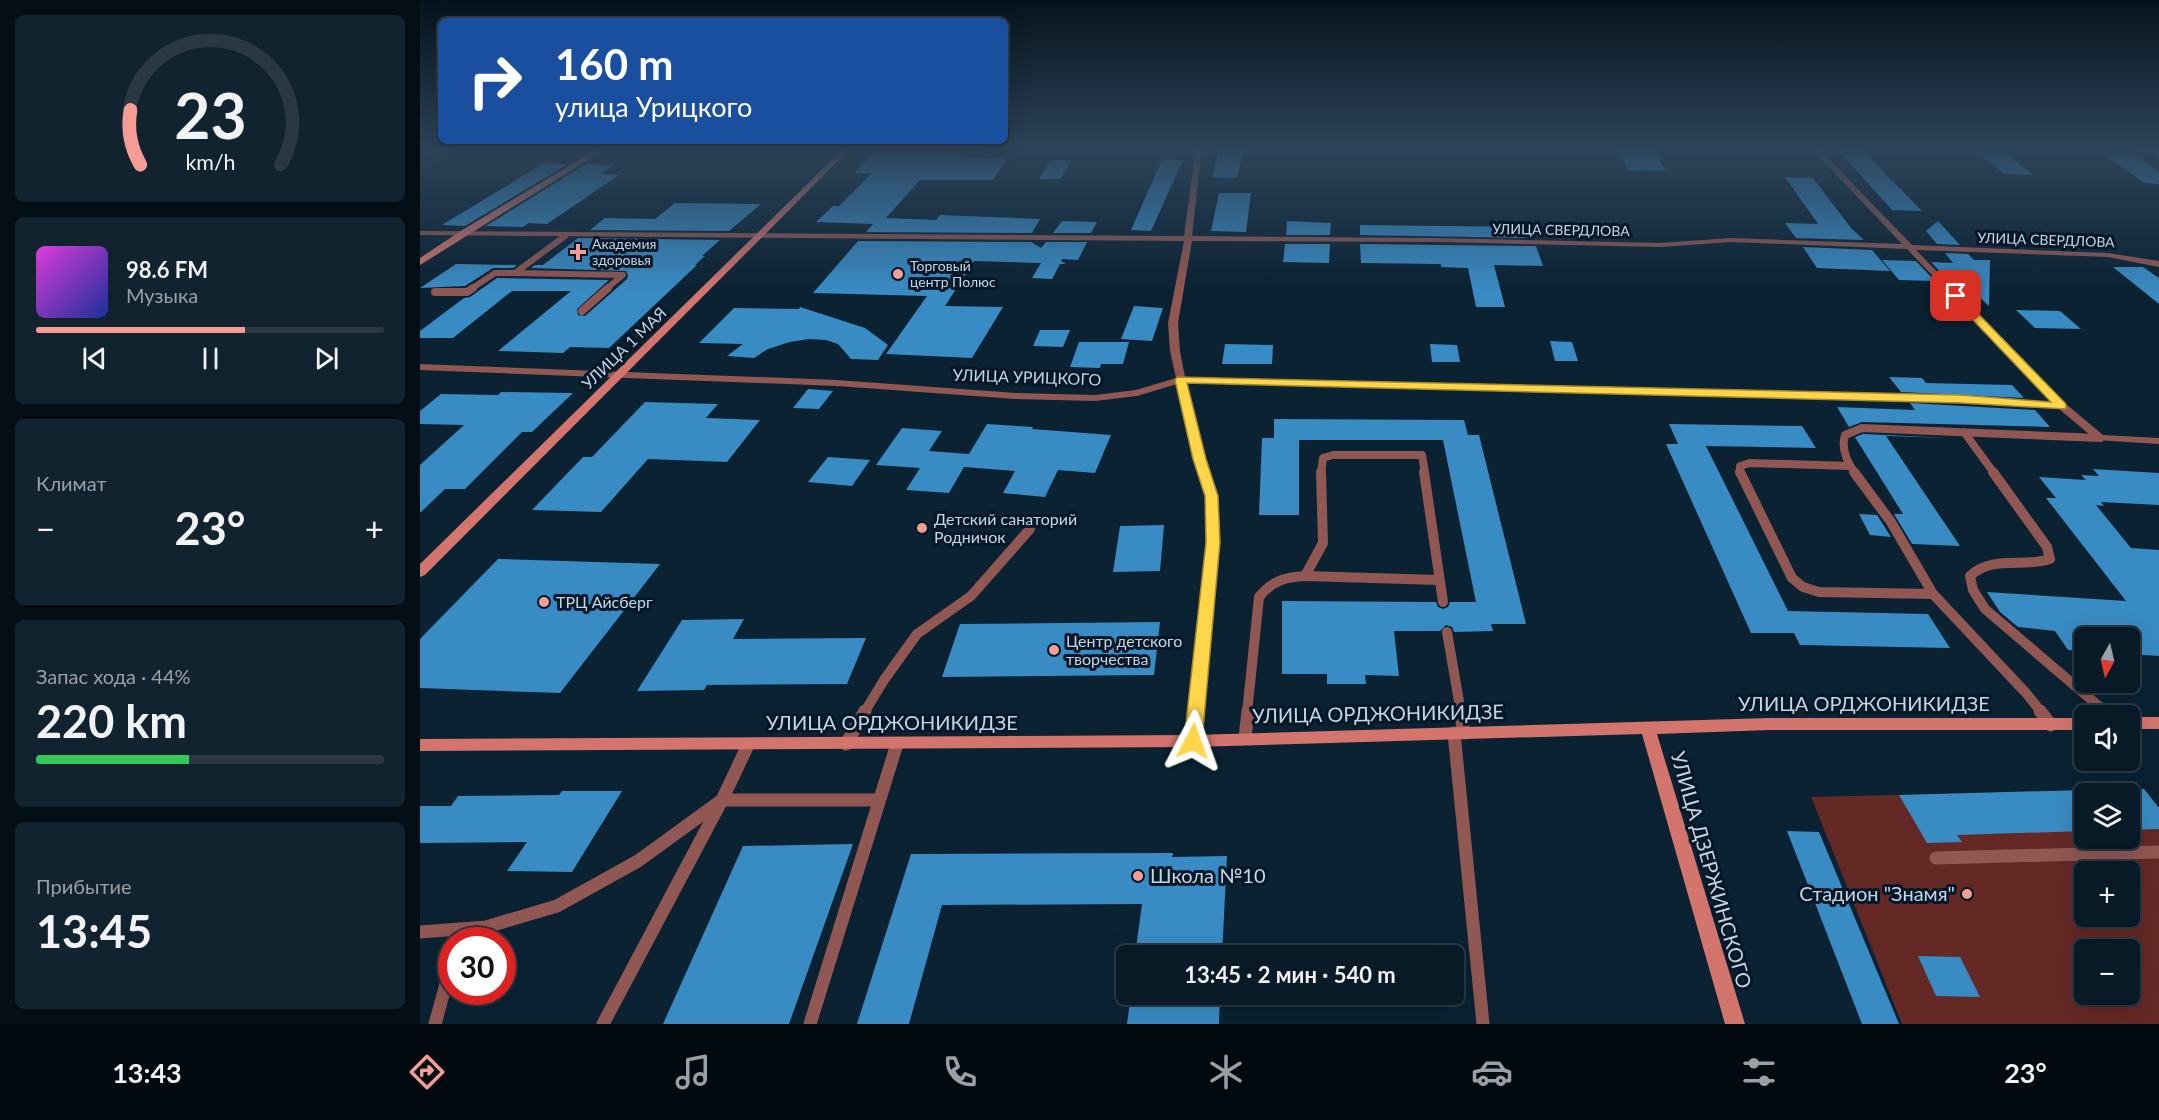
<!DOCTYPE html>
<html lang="ru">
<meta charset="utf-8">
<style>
body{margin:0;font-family:Lato,sans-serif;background:#11232e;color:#f1f3f6;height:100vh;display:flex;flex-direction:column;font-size:22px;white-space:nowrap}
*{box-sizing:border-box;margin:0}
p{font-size:20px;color:#98a1a7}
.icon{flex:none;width:33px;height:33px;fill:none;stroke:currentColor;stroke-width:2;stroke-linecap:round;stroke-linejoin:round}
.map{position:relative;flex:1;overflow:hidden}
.details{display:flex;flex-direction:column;gap:15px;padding:15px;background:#040e15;width:420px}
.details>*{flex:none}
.banner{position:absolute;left:18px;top:18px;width:570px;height:126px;border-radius:9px;box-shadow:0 6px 24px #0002,0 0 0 2px #293843;background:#1a4fa0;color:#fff;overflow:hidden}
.needle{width:39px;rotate:188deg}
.tools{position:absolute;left:1654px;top:627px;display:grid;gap:12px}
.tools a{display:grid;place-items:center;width:66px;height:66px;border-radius:9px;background:#081a26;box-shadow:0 6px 24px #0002,0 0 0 2px #293843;font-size:30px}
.speed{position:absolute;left:18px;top:927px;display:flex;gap:12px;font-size:30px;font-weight:700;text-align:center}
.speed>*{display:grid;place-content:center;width:78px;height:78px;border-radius:50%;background:#081a26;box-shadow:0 6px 24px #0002,0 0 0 2px #293843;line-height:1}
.speed .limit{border:9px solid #d22;background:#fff;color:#111}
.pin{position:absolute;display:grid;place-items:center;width:51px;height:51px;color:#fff;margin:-26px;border-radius:12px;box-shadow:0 3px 9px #0006}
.me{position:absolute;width:66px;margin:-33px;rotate:4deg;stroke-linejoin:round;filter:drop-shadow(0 0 4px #0008)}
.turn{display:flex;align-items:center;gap:21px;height:126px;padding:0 18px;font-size:27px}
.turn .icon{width:78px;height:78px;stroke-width:2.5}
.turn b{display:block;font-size:42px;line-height:51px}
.big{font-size:45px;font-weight:700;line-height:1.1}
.details .card{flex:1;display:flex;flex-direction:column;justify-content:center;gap:9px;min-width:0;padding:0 21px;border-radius:9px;background:#11232e}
.details .dial{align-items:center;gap:0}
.dial svg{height:156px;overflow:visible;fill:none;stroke:#293843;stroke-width:7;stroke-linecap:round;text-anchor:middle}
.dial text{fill:#f1f3f6;stroke:none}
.song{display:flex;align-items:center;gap:18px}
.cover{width:72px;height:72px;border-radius:9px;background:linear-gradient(135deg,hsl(300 70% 55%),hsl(230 70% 35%))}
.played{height:6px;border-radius:3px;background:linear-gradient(90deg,#f59c94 60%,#293843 60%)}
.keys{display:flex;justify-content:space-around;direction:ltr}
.heat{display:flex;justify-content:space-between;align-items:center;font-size:33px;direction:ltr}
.charge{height:9px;border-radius:4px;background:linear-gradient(90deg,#34c759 44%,#293843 0)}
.trip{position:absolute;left:696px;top:945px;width:348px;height:60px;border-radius:9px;background:#081a26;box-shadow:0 6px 24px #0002,0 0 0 2px #293843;font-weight:700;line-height:60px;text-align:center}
.dock{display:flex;height:96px;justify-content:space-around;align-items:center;background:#030a0f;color:#98a1a7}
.dock .icon{width:42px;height:42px}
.dock .active{color:#f59c94}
.dock b{font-size:27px;color:#f1f3f6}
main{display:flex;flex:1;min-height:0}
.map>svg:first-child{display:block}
.green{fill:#642825;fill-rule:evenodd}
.building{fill:#398bc3}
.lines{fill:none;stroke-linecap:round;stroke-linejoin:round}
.service-far3{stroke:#915752;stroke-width:6}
.service-far2{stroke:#915752;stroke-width:8}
.service-far1{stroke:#915752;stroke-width:10}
.service{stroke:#915752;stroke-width:13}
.minor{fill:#915752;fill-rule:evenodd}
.secondary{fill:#d3746d;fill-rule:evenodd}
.route{fill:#ffd54a;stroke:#a68a30;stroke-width:1.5}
.poi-dot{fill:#f59c94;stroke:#021828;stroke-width:2}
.labels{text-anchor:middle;stroke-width:6;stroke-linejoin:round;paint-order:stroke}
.far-street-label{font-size:14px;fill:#c8d5e1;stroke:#021828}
.far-poi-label{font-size:14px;fill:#c8d5e1;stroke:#021828;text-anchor:start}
.street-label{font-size:16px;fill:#c8d5e1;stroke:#021828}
.poi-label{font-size:16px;fill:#c8d5e1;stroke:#021828;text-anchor:start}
.near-street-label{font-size:20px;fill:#c8d5e1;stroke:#021828}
.near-poi-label{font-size:20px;fill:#c8d5e1;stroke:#021828;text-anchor:start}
</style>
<main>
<section class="details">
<div class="card dial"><svg viewBox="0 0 100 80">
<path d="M14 69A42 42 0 1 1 86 69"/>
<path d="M14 69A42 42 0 0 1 9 41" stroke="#f59c94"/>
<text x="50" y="56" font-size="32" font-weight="700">23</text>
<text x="50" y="72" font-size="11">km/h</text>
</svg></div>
<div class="card">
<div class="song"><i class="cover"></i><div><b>98.6 FM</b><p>Музыка</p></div></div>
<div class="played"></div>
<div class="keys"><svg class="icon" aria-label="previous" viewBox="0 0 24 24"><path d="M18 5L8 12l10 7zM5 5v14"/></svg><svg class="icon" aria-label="pause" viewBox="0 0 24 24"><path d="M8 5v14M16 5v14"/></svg><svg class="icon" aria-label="next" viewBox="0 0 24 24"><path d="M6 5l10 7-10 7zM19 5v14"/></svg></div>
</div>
<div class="card"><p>Климат</p>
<div class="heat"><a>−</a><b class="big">23°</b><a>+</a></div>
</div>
<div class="card"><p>Запас хода · 44%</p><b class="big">220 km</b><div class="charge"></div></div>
<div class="card"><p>Прибытие</p><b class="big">13:45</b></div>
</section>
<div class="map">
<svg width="1739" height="1024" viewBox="0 0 1739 1024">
<rect width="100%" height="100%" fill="#0a2232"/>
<!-- green -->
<path class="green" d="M1724,789L1739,808V1024H1482L1391,797ZM1665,794H1710V838H1665ZM1665,872H1710V916H1665ZM1665,950H1710V994H1665Z"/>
<!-- building -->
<path class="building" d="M800,147H824L817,178L792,177Z
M1198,147H1233L1246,171L1208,170Z
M1415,147H1439L1502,211L1472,210Z
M454,152L545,154L541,158L587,159L573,180H500L466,218L516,220L520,215L620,219L612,233L446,232L453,224L396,222L413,206H419L452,173H434Z
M1559,153L1587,154L1613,175L1584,174Z
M1686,156L1717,157L1739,172V184L1725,183Z
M742,159L763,160L731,231L711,230Z
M630,160H651L641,179H619Z
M124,163L148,164L45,226L22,225Z
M166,164L194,165L181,174L199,175L127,224L109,223L103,227L66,226Z
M1365,177L1393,178L1431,228L1444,240L1376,238L1365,223L1398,224Z
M799,193H831L826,232L791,231Z
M255,203L341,204L309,231L170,230L185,218L235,219Z
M642,221L677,222L671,233H633Z
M867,221L911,223L910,235H866Z
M1518,221L1540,245L1517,244L1506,231Z
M940,225L1109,227L1113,238L940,235Z
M158,238L300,240L282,256H285L275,265H277L189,348L150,347L143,353L78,351L151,291H92L33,338H0V331L44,298L50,297L77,278L189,280L157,309L158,315L165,316L207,279L208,275L206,271L111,268L115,265H123Z
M438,241L611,242L621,248L626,242H667L658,260L642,259L641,261L646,264H640L632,279L612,278L621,263L554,261L525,306L583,307L552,358L466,354L507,296L393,293Z
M865,244H910L909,263L863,262Z
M940,244L1116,246L1123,266L1074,265L1085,307H1056L1048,268L1021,267V264L941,263Z
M1383,247L1452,250L1470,271L1397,268Z
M1525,253L1548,254L1554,260H1570L1569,306L1543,282H1530L1511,262L1533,263Z
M1462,260L1496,261L1515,281L1479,280Z
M36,264L97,265L93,268H73L45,286L0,288Z
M1693,267H1723L1739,278V304Z
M714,306L743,308L732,341L701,339Z
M380,307L445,328L468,345L458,360L431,359L418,344L406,340L389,339L370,342L348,349L334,358L307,356L323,344L279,343L314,308L379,309Z
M1596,310L1640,311L1661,329L1615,328Z
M620,330H650L643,347L613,346Z
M1130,341L1152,342L1158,361H1135Z
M659,342H709L703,364H681L680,368L650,367Z
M805,344L853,345L852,364H802Z
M1010,344L1037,345L1040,362H1012Z
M1469,377L1502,378L1506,383L1592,385L1604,398L1481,392Z
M388,389L413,391L399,409L373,408Z
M81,392L153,393L112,432H102L45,489H25L0,513V465L44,425L0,424V411L21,394L78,395Z
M225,402L298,404L286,418L340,420L307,462L228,459L181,512L112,510L163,457H172Z
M1490,403L1615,410L1630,427L1442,422L1429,427L1417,407L1495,410Z
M854,419L1044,420L1048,435H1059L1106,624H1071L1073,631L1034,632L1032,627L1026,625L1020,631H974L979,676L945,675L946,684H907V674H862V601L1016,602L1018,607L1023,609L1028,607L1030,602H1056L1023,440H879V515H839L842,438H854Z
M567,424L613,427L612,429L691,435L675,473L638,470L625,497L583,493L595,471L544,467L529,493L486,490L500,468L456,465L482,428L522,431L509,451L549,454Z
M1249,424L1382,426L1396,448L1286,446L1368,611L1508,614L1530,648L1380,645L1374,633H1331L1246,444H1258Z
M1443,434L1530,438L1466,436L1540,546L1492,544L1474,514H1483L1435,437Z
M408,457L450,460L432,486L388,482Z
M1673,469L1739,473V505L1681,502L1684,506L1676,505L1711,548L1739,550V656L1710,654V638H1665V651L1648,650L1635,631L1598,627L1580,612L1567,592L1706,601L1626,498H1636L1619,477L1666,480L1661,475L1679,476Z
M1439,514L1457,515L1471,537L1450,535Z
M744,525L740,571L693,572L700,526Z
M78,559L240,564L140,693L0,688V639Z
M324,619L313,639L446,638L427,684L287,685L284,690L217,691L262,620Z
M740,622L734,675L522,677L540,624Z
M1710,789H1724L1739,808V829L1710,830Z
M1665,790V831L1537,835L1542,842L1507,843L1479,795Z
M142,791H202L152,872L87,871L107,842L0,843V806H31L38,796L139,795Z
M1367,831L1399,832L1479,1024H1442Z
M433,844L369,1024H243L323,846Z
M753,853L752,857L807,856L802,956H715L722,904L522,905L489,1024H437L491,854Z
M1498,956L1540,957L1560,997L1516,996Z
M711,994H800L799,1024H707Z"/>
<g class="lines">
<!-- service-far3 -->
<path class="service-far3" d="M145,236L95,273L203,275L186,289
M51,289L75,273H95"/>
<!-- service-far2 -->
<path class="service-far2" d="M15,292H47L53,288
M162,311L188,288
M1544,432L1574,473
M901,473L903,458L913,455H1002L1005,473
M1320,473V466L1330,463L1430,466
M1435,473C1427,462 1421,448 1425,435L1442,428L1680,438"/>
<!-- service-far1 -->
<path class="service-far1" d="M1004,472L1023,602
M1320,472L1372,578L1383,587L1399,592L1513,594
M1434,472L1471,522L1513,594L1606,693L1622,713
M1573,472L1627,547L1630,559C1603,568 1572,555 1550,576L1553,590L1565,609L1687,713
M885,576L903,543L901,472
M1027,632L1041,713
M444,713L464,680L497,634L551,596L610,529
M827,713L839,597C852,581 865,577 885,576L1019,580"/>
<!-- service -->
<path class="service" d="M1040,711L1044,733
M1620,711L1631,725
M1686,711L1691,716
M1034,733L1063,1024
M825,738L828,711
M426,744L445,711
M1516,858L1739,852
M0,932L66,927L137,906L218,861L302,800H459
M56,940L66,927
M15,1024L26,984L32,976
M183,1024L302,800L328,745
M390,1024L477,744"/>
<!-- minor -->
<path class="minor" d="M776,147H782L772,236L1016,238L1240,243L1311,238L1482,244L1390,147H1397L1492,245L1688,253L1739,261V267L1688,257L1496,250L1646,404L1683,435L1739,438V444L1676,440L1639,409L1541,402L767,383L785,459L797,496L799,542L781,741L778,746L773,747L768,746L765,741L787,542L785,496L773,459L757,384L717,396L675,401L596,399L417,386L0,370V364L417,380L596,393L675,395L716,390L756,378L750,351L748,323L764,241L0,235V231L764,236ZM772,241L1016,242L1240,247L1311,242L1487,249L1633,402L1541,396L765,377L760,351L758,323Z
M1646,147C1664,147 1719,143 1732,150L1729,152Z"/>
<!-- secondary -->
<path class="secondary" d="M180,147H189L0,265V258L39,232Z
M425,147H432L5,575L0,577V564Z
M1726,147H1733L1739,152V158Z
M1710,717H1739V729H1710Z
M1350,718H1665V730H1350L1237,734L1325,1024H1305L1222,734L773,747L0,751V739L773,735Z"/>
</g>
<!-- sky -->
<linearGradient id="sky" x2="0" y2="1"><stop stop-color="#06131c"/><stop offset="0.51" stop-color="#2d445a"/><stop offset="1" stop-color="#2d445a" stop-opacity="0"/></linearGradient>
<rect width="1739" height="291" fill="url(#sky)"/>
<!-- route -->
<path class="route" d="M1532,294H1539L1646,404V409L1541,403L767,383L786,459L798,496L800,542L782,741L779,746L773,748L767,746L764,741L786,542L785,496L773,459L755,380L757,377L1541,395L1631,402L1532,298Z"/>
<!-- markers -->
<g class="poi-dot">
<path d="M155 243h6v6h6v6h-6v6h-6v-6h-6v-6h6z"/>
<circle cx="478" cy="274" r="6"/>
<circle cx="502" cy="528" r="6"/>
<circle cx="124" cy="602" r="6"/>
<circle cx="634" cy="650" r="6"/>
<circle cx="718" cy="876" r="6"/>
<circle cx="1547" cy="894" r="6"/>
</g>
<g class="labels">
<!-- far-street labels -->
<g class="far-street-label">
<text transform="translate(1141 230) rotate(1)" y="5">УЛИЦА СВЕРДЛОВА</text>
<text transform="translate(1626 240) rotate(2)" y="5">УЛИЦА СВЕРДЛОВА</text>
</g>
<!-- far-poi labels -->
<g class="far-poi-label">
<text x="172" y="249">Академия<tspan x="172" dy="16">здоровья</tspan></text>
<text x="490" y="271">Торговый<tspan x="490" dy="16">центр Полюс</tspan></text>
</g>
<!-- street labels -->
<g class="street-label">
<text transform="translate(204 348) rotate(-44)" y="6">УЛИЦА 1 МАЯ</text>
<text transform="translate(607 377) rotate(2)" y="6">УЛИЦА УРИЦКОГО</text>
</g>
<!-- poi labels -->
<g class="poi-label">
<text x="514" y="525">Детский санаторий<tspan x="514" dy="18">Родничок</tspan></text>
<text x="136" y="608">ТРЦ Айсберг</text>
<text x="646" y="647">Центр детского<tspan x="646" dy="18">творчества</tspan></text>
</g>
<!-- near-street labels -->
<g class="near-street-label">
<text x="1444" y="711">УЛИЦА ОРДЖОНИКИДЗЕ</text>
<text transform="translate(958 714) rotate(-1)" y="7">УЛИЦА ОРДЖОНИКИДЗЕ</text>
<text x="472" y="730">УЛИЦА ОРДЖОНИКИДЗЕ</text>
<text transform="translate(1291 870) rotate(74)" y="7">УЛИЦА ДЗЕРЖИНСКОГО</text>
</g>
<!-- near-poi labels -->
<g class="near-poi-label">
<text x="730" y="883">Школа №10</text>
<text x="1535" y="901" text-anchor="end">Стадион "Знамя"</text>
</g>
</g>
</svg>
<div class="tools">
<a><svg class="needle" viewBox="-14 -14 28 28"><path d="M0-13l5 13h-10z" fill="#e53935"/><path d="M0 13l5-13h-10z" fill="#98a1a7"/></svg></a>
<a><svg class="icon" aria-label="sound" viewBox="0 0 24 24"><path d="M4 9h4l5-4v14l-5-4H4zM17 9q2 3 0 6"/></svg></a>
<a><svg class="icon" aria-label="layers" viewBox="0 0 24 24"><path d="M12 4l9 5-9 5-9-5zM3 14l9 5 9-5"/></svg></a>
<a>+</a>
<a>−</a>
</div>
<div class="speed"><div class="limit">30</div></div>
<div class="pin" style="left:1536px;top:296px;background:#d93025"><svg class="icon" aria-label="arrive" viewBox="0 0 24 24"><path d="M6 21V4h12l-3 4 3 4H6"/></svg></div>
<svg class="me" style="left:773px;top:741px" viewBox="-20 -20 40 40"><path d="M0-17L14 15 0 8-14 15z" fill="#ffd54a" stroke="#fff" stroke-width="4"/></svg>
<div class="trip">13:45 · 2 мин · 540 m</div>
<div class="banner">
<div class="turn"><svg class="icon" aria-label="right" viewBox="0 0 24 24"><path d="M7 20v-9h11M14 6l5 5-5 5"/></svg><div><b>160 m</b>улица Урицкого</div></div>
</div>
</div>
</main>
<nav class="dock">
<b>13:43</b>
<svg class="icon active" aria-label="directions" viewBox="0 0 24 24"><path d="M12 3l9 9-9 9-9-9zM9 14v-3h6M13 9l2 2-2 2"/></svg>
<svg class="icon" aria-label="music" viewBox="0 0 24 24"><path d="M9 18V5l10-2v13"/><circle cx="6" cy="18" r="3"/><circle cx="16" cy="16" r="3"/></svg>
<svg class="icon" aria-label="phone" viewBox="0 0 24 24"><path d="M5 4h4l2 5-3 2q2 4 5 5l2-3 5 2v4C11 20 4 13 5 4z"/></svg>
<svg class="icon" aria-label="climate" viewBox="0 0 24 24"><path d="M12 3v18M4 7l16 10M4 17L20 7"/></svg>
<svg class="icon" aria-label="car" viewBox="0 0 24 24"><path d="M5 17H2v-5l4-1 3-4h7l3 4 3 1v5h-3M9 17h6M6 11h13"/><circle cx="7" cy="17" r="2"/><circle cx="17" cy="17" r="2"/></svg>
<svg class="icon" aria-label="filters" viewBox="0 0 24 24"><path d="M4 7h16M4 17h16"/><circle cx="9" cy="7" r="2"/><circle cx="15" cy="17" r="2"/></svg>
<b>23°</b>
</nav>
